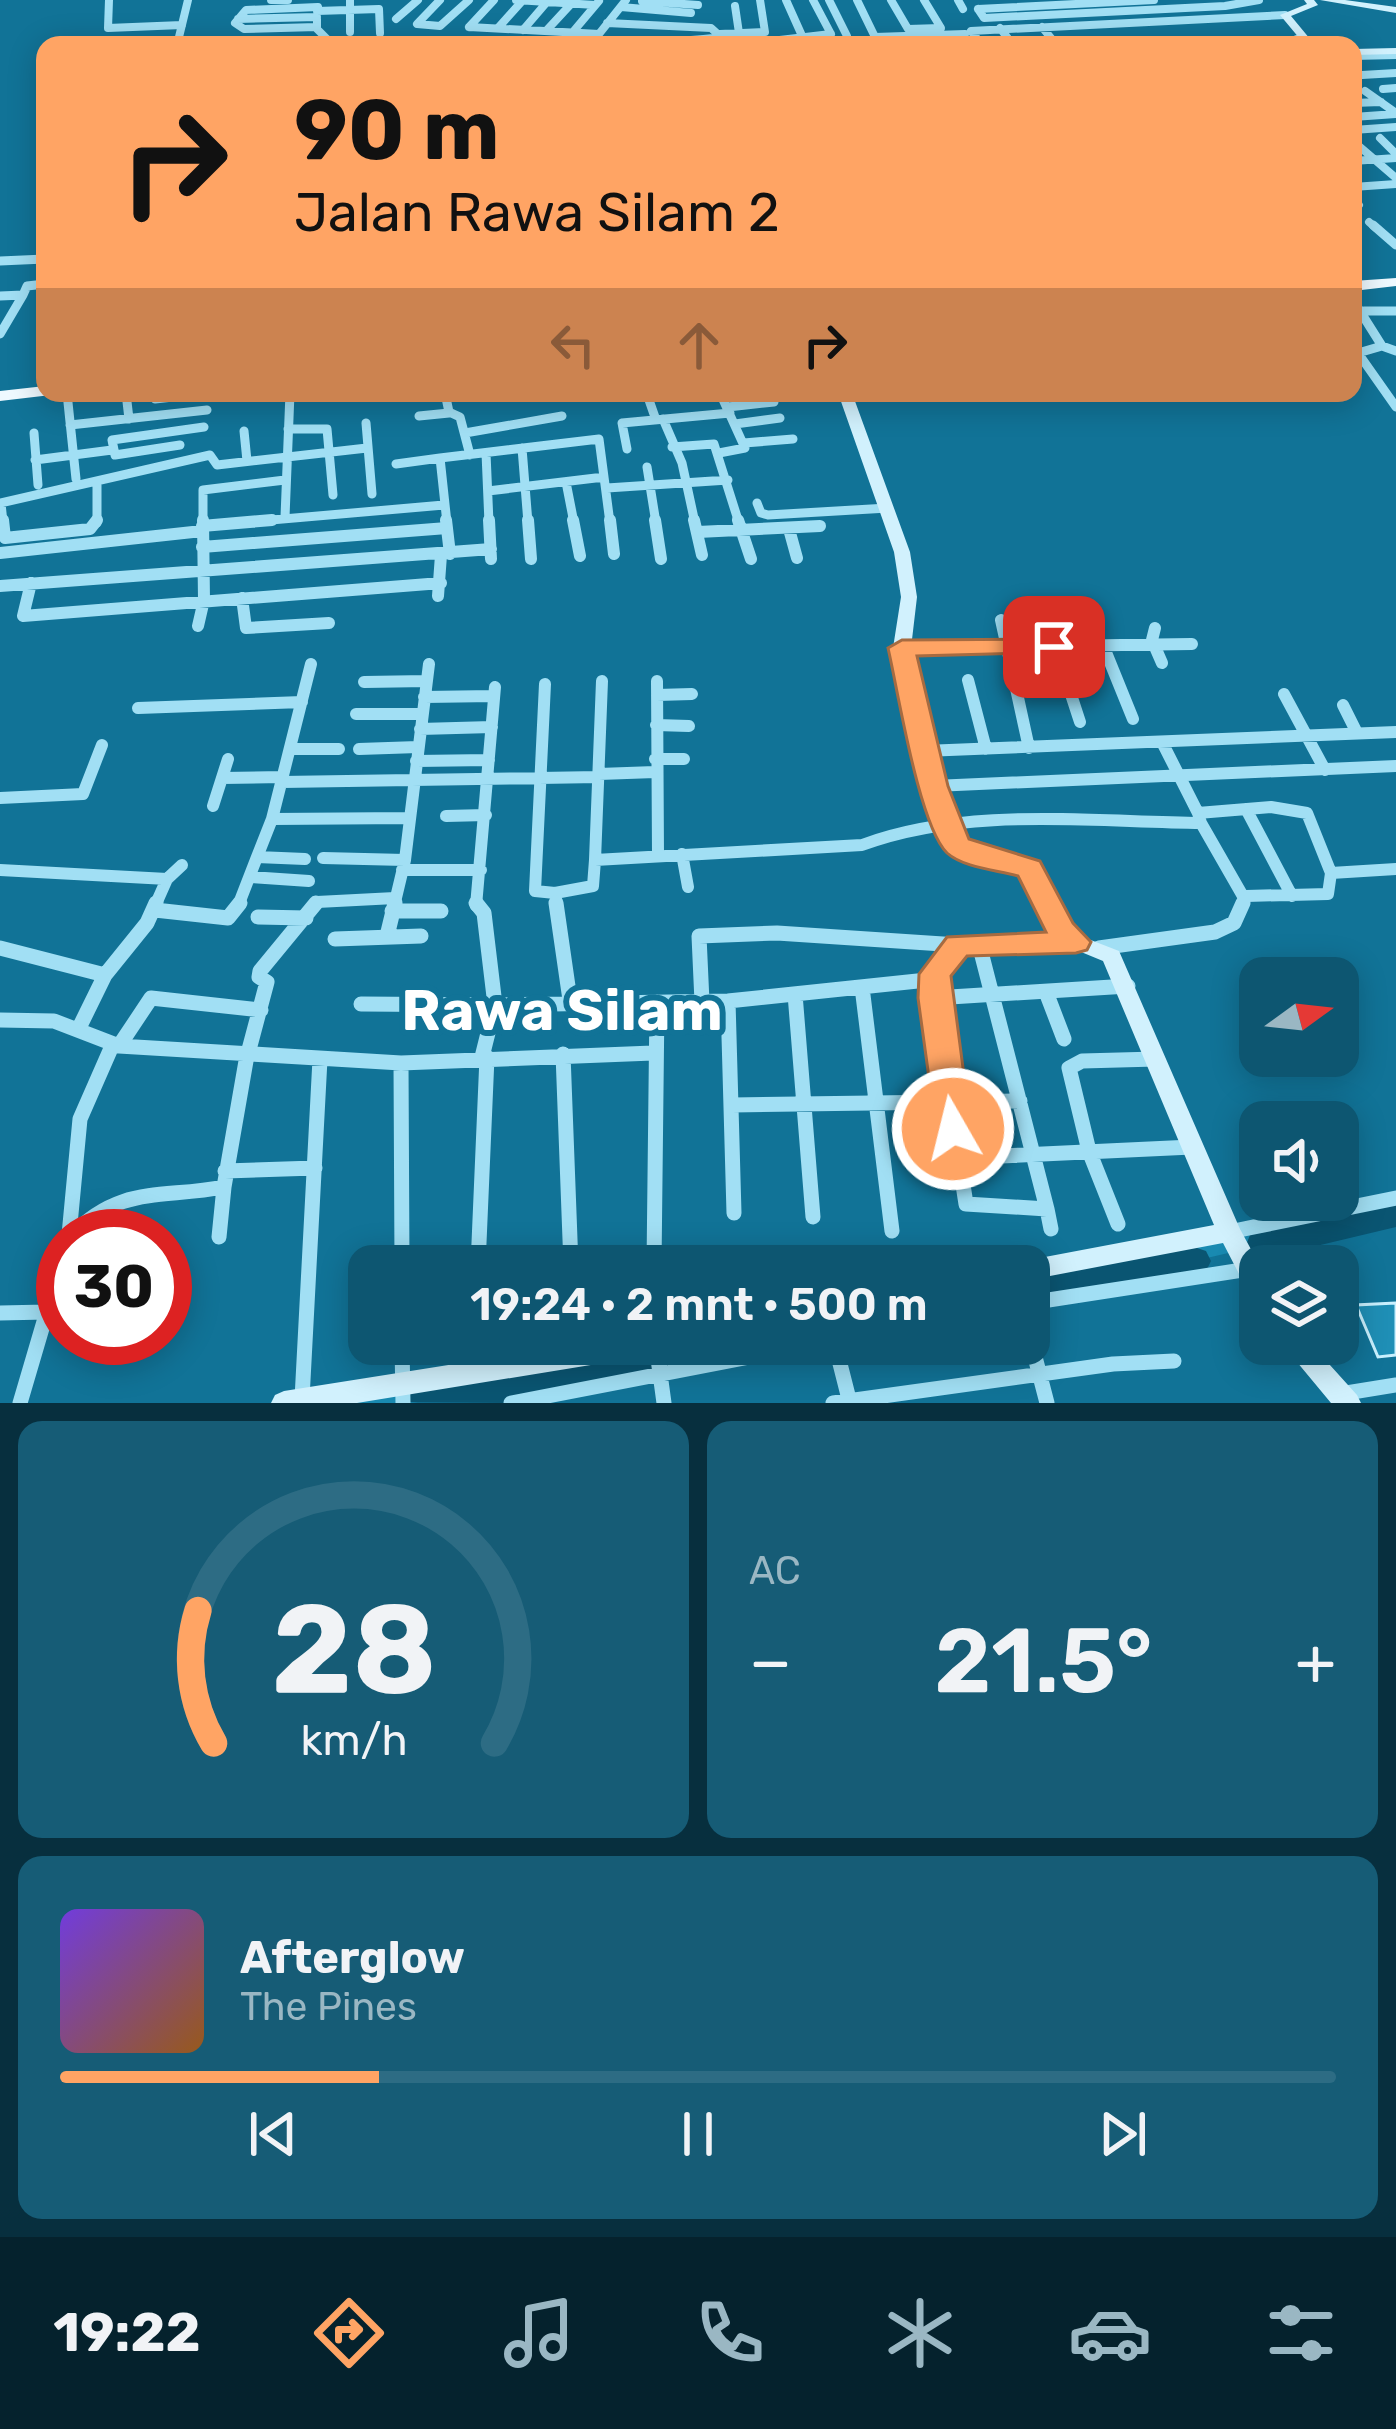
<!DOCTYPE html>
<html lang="id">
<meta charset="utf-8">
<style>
body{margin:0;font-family:Rubik,sans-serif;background:#165c76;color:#f1f3f6;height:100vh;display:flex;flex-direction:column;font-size:45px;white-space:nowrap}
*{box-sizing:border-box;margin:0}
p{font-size:39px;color:#9ab7c3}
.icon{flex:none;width:66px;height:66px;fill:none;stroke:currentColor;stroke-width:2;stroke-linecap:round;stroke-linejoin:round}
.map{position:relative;height:1403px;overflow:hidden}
.sheet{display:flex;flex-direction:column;gap:18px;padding:18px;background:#072f3e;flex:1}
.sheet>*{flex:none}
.guide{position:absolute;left:36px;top:36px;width:1326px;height:366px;border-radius:24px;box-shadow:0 6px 30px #0003;background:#ffa464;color:#111;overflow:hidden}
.needle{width:78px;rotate:75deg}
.tools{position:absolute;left:1239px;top:957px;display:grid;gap:24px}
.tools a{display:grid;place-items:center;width:120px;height:120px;border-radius:24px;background:#0d5671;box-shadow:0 6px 30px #0003;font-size:60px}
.speed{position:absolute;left:36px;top:1209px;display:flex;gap:24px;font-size:60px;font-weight:700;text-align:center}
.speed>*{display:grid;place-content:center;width:156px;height:156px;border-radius:50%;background:#0d5671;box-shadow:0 6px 30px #0003;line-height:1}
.speed .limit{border:18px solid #d22;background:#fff;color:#111}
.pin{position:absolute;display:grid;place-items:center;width:102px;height:102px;color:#fff;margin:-51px;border-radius:24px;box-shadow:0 6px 18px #0006}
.me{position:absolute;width:132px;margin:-66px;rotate:352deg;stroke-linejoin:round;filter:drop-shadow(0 0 9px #0008)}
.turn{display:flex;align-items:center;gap:42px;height:252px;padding:0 60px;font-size:54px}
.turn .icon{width:156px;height:156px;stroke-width:2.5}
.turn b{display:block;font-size:84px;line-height:102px}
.lanes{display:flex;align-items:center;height:114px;padding:0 60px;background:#0003;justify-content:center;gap:60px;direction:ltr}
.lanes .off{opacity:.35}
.big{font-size:90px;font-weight:600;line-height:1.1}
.sheet .card{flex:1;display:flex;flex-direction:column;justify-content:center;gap:18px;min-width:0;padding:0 42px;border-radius:24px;background:#165c76}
.sheet .dial{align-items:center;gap:0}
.dial svg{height:312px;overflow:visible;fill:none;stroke:#2d6c84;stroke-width:7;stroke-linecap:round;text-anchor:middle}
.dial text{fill:#f1f3f6;stroke:none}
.song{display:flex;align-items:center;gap:36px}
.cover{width:144px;height:144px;border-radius:18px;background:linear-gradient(135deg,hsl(260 70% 55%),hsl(30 70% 35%))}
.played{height:12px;border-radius:6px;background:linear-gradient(90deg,#ffa464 25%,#2d6c84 25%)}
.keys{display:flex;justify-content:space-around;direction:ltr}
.heat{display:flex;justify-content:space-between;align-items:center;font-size:66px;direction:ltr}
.sheet .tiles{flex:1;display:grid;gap:18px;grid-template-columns:1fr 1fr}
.card:last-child{grid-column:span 2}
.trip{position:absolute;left:348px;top:1245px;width:702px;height:120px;border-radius:24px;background:#0d5671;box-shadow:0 6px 30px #0003;font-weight:600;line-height:120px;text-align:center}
.menu{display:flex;height:192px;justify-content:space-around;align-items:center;background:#05222d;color:#9ab7c3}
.menu .icon{width:84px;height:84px}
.menu .active{color:#ffa464}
.menu b{font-size:54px;color:#f1f3f6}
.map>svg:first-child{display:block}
.green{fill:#198ab1}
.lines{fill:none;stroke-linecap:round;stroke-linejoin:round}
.river{fill:#0a5572;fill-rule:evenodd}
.building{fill:#1f8fb6;stroke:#c9f0fe;stroke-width:3}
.street-far3{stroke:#a1dff4;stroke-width:8}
.street-far2{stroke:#a1dff4;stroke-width:9}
.street-far1{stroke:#a1dff4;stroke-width:12}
.street{stroke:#a1dff4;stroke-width:15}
.secondary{fill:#d1f1fd;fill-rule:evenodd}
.primary{fill:#eef9ff;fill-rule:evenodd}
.route{fill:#ffa464;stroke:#a66b41;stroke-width:3}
.labels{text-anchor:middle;stroke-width:12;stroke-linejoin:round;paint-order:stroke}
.near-district-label{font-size:57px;font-weight:bold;fill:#fff;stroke:#117397}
</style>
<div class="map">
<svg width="1396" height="1403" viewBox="0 0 1396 1403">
<rect width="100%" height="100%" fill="#117397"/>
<!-- green -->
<path class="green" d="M1396,1198V1214L1194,1261L1029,1291V1270Z
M652,1344H749L674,1361L412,1403H289Z"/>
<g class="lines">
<!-- river -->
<path class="river" d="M1396,1201V1227L1262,1259L1250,1255L1246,1245L1250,1235L1262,1231Z
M1194,1247L1206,1251L1211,1261L1206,1271L1029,1305V1277Z
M682,1344H766L761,1355L674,1376L660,1368L655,1377L643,1381L508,1403L398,1402L403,1391L416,1386L643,1351L657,1359L662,1350Z"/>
</g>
<!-- building -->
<path class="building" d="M1396,1303V1355L1378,1357L1356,1305Z"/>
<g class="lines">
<!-- street-far3 -->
<path class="street-far3" d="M109,0L108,28L182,25
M271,0H288
M350,0V32
M440,0L417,24L440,26L469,0
M516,0L595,5
M786,0L803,38
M813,0L831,34
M829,0L847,36
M857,0L875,37L965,34
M891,0L908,29L941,28L924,0
M958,0L963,9
M642,1L698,5
M735,6L739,33
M621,7L691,13
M978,9L984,18L1225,6L1259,0
M978,9L1154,0
M317,11L379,9L380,33
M238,19L317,17
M317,19V29L333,45
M396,19L418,0
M607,23L711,28L730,45
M317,27L244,29L235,23L246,10L318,7
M469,27L599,34L626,0
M469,27L494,0
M1042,27L1055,43
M498,28L523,0
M1000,28L1013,45
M523,30L547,2
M546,31L571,4
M572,33L599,1
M720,34L765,32L760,0
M184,45L179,37L188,0
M342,45C469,36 596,52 723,37
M737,45L831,34
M925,45L969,43
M982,45L971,31L1285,15
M1282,45L1302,37
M1353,56L1396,55
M1362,75L1396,73
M1383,89L1396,88
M1365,91L1396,113
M1353,103L1381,102
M1353,117L1396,114
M1353,130L1396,127
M1380,138L1396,154
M1353,141L1396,178
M1353,161L1396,158
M1353,187L1396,184
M1353,198L1359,205L1353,210
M1369,222L1376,228"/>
<!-- street-far2 -->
<path class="street-far2" d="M1373,225L1396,245
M0,261L45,259
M23,295L27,286L45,284
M0,296L23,295L0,334
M1353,300L1382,346L1396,351
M1364,311H1396
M1382,346L1358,353L1396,407
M67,393L76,479
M126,393L129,419
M445,393L449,412L460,417L470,455
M155,399L209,393
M649,400L656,420
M728,407L774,402
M419,416L449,413
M663,419L682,463L695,523
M366,423L372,494
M735,424L780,418
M70,425L207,410
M288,429H327L333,495
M244,431L247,461
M34,433L38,485
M465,433L562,416
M744,443L793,439
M180,445L115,455L112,440L204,427
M672,447L714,444L739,523
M522,448L528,523
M627,449L622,423L730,413
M486,453L489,523
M719,453L745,448L720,393
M35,460L112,450
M396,464L440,458
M647,467L656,523
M566,482L574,523
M97,484V523
M607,488L728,480
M488,491L604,477L610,523
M0,503L210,455L217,465L367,448
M1,503L3,523
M757,503L761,513L768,515L888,508
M285,517L290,393
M203,523V490L285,480
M238,523L444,505
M447,523L440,458L599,439L604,477"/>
<!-- street-far1 -->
<path class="street-far1" d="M3,520L5,538L90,529L97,520
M446,520L450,554
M489,520L491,559
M528,520L531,559
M573,520L580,556
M610,520L614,554
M655,520L661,559
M694,520L702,555
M738,520L751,559
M202,526L272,520
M789,529L797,558
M698,532L820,526
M202,547L447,528
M0,553L202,531
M31,583L23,616L441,583
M0,586L491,549
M438,596L441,555
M242,598L246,628L329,623
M1045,615L1080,722
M1001,620L1029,748
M198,626L204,600L203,520
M1155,628L1152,640L1162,663
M1103,645L1133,719
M902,648L1192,644
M968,680L986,749
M602,681L595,860L862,845C967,806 1091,822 1201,823L1198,813L1271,807L1307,813L1331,873L1328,894L1246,896L1241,906
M657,681L658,855
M364,682L427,681
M545,684L535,891L555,893L557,906
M1284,694L1325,770
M657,695L692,694
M424,697L494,696
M1343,705L1357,733
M138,708L302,702
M356,714H422
M656,725L689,726
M420,729L492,727
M1162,742L1198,813
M291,749H339
M359,749L418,747
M924,751L1396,732
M655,759H684
M416,761L489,760
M599,774L655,772
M222,778L283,777
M282,782L599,777
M934,786L1396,766
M0,798L83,794L102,745
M213,806L228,759
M1246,809L1292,896
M446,816L486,815
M272,819L410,818
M1201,823L1244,898
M682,854L688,887
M323,858L405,860
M305,859L257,857L272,819L311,664
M0,870L167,879
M402,870H481
M1331,873L1396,869
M251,877L309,881
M555,893L593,886L595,860
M155,906L167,879L182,865
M238,906L257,857
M314,906L317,902L395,898
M394,906L405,860L429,664
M476,906L495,687"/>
<!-- street -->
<path class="street" d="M556,903L570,1000
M155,910L228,918L240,903
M392,911H441
M258,917L306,918
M387,936L395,903
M335,939L421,936
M0,948L105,975
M1099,948L1215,932L1234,923L1243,903
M935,974L934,998L966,1204L1047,1209L980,948
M862,987L892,1231
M1046,992L1064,1039
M795,994L813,1217
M934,998L1128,986
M728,1001L734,1213
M702,1002L699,936L777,933L958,945
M361,1004L495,1005L484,913L476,903
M0,1020L54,1021L119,1046L401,1063L653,1053
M79,1028L105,975L147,923L156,903
M119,1046L151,998L261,1010
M563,1054L571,1266
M482,1057L495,1005L728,1001L927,980L958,945L1076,942
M401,1063L402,1266
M732,1105L1020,1101
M958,1158L1192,1147
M225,1171L315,1168
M1047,1209L1051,1229
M1118,1224L1089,1151L1069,1068L1082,1061L1156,1059
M1229,1232L1396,1198
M69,1235L80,1119L112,1046
M71,1236C120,1185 160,1199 224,1187L246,1061L267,982L259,977L260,971L316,903
M219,1237L224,1187
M478,1266L487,1057
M654,1266L657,1002
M1029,1303L1249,1269
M0,1313L46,1312
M1029,1334L1047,1403
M402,1344L403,1403
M656,1344L664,1403
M835,1344L850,1403
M473,1373L474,1344
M1340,1394L1396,1385
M302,1399L320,1059
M20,1403L63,1257
M511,1403L817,1344
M833,1403L1113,1364L1174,1361"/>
<!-- secondary -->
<path class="secondary" d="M1304,0H1314L1318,5L1291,16L1315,45H1305L1280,15L1307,4Z
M1320,0H1345L1396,7V13Z
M1396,48V54L1353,55V49Z
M838,393H852L910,552L917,597L911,648L933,751L957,826L965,841L976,848L1036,863L1069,925L1083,937L1119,951L1240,1229L1260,1266V1300L1251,1297L1223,1243L1029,1280V1266H1018L1029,1260L1214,1225L1103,961L1069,947L1054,935L1021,873L962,858L950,850L937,826L915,751L893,648L901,597L894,552Z
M581,1344H665L661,1352L652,1355L357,1403H271L275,1395L284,1391Z
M1282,1344H1311L1357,1395L1361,1403H1331Z"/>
<!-- primary -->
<path class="primary" d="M1396,278V286L1353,291V281Z
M45,386V393L51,395L0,401V391Z"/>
</g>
<!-- route -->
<path class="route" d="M1054,639L1063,641L1067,647L1063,652L917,656L948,786L969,839L1040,861L1073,923L1091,942L1087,950L1076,953L967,956L951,976L971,1129L966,1139L953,1143L941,1139L936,1129L918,998L919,974L947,937L1046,932L1018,876C997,870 964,868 947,853C919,826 898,691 888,648L902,640Z"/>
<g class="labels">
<!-- near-district labels -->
<g class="near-district-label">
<text x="562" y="1030">Rawa Silam</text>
</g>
</g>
</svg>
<div class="tools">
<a><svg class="needle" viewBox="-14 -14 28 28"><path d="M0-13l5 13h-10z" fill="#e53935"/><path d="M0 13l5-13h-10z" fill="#9ab7c3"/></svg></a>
<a><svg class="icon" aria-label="sound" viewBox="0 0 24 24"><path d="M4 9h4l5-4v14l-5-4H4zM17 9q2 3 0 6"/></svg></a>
<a><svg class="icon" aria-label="layers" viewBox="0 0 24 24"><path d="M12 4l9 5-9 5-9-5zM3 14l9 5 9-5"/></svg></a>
</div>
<div class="speed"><div class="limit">30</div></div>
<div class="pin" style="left:1054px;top:647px;background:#d93025"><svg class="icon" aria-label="arrive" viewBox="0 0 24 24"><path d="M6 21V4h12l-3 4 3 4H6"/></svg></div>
<svg class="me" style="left:953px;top:1129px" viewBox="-20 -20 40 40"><circle r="17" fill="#ffa464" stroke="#fff" stroke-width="3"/><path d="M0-11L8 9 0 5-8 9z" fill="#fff"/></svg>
<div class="trip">19:24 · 2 mnt · 500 m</div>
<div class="guide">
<div class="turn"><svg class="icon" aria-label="right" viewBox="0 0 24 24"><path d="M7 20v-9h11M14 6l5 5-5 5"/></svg><div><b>90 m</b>Jalan Rawa Silam 2</div></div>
<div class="lanes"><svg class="icon off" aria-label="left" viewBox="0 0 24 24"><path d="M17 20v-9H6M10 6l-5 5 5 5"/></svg><svg class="icon off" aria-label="ahead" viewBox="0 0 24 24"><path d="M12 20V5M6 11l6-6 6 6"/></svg><svg class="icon" aria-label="right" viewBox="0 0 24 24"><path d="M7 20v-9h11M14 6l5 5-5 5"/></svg></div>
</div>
</div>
<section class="sheet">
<div class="tiles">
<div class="card dial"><svg viewBox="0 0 100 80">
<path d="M14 69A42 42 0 1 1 86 69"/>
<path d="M14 69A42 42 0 0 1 10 35" stroke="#ffa464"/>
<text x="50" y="56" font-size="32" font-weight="700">28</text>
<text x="50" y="72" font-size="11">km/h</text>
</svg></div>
<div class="card"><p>AC</p>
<div class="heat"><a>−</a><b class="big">21.5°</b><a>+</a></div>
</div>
<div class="card">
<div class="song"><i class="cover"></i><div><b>Afterglow</b><p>The Pines</p></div></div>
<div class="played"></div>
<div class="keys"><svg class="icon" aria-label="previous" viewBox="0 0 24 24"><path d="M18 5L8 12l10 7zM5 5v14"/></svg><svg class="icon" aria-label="pause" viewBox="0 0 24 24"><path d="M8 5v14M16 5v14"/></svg><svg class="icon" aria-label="next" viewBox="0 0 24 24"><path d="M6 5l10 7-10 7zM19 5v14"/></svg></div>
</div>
</div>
</section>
<nav class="menu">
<b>19:22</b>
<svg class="icon active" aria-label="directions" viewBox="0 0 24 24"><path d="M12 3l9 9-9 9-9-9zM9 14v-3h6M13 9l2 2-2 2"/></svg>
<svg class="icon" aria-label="music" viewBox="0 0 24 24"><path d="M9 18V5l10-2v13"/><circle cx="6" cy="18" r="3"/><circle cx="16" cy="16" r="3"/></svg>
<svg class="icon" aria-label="phone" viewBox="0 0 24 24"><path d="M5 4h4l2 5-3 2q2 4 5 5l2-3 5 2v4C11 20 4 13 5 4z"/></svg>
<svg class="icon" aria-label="climate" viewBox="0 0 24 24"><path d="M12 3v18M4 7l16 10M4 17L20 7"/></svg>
<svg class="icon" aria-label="car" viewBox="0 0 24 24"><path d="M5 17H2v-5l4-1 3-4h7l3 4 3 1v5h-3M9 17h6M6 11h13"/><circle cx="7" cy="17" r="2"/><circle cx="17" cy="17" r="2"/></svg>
<svg class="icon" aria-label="filters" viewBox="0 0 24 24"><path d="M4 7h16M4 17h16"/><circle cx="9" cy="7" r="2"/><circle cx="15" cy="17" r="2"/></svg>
</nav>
